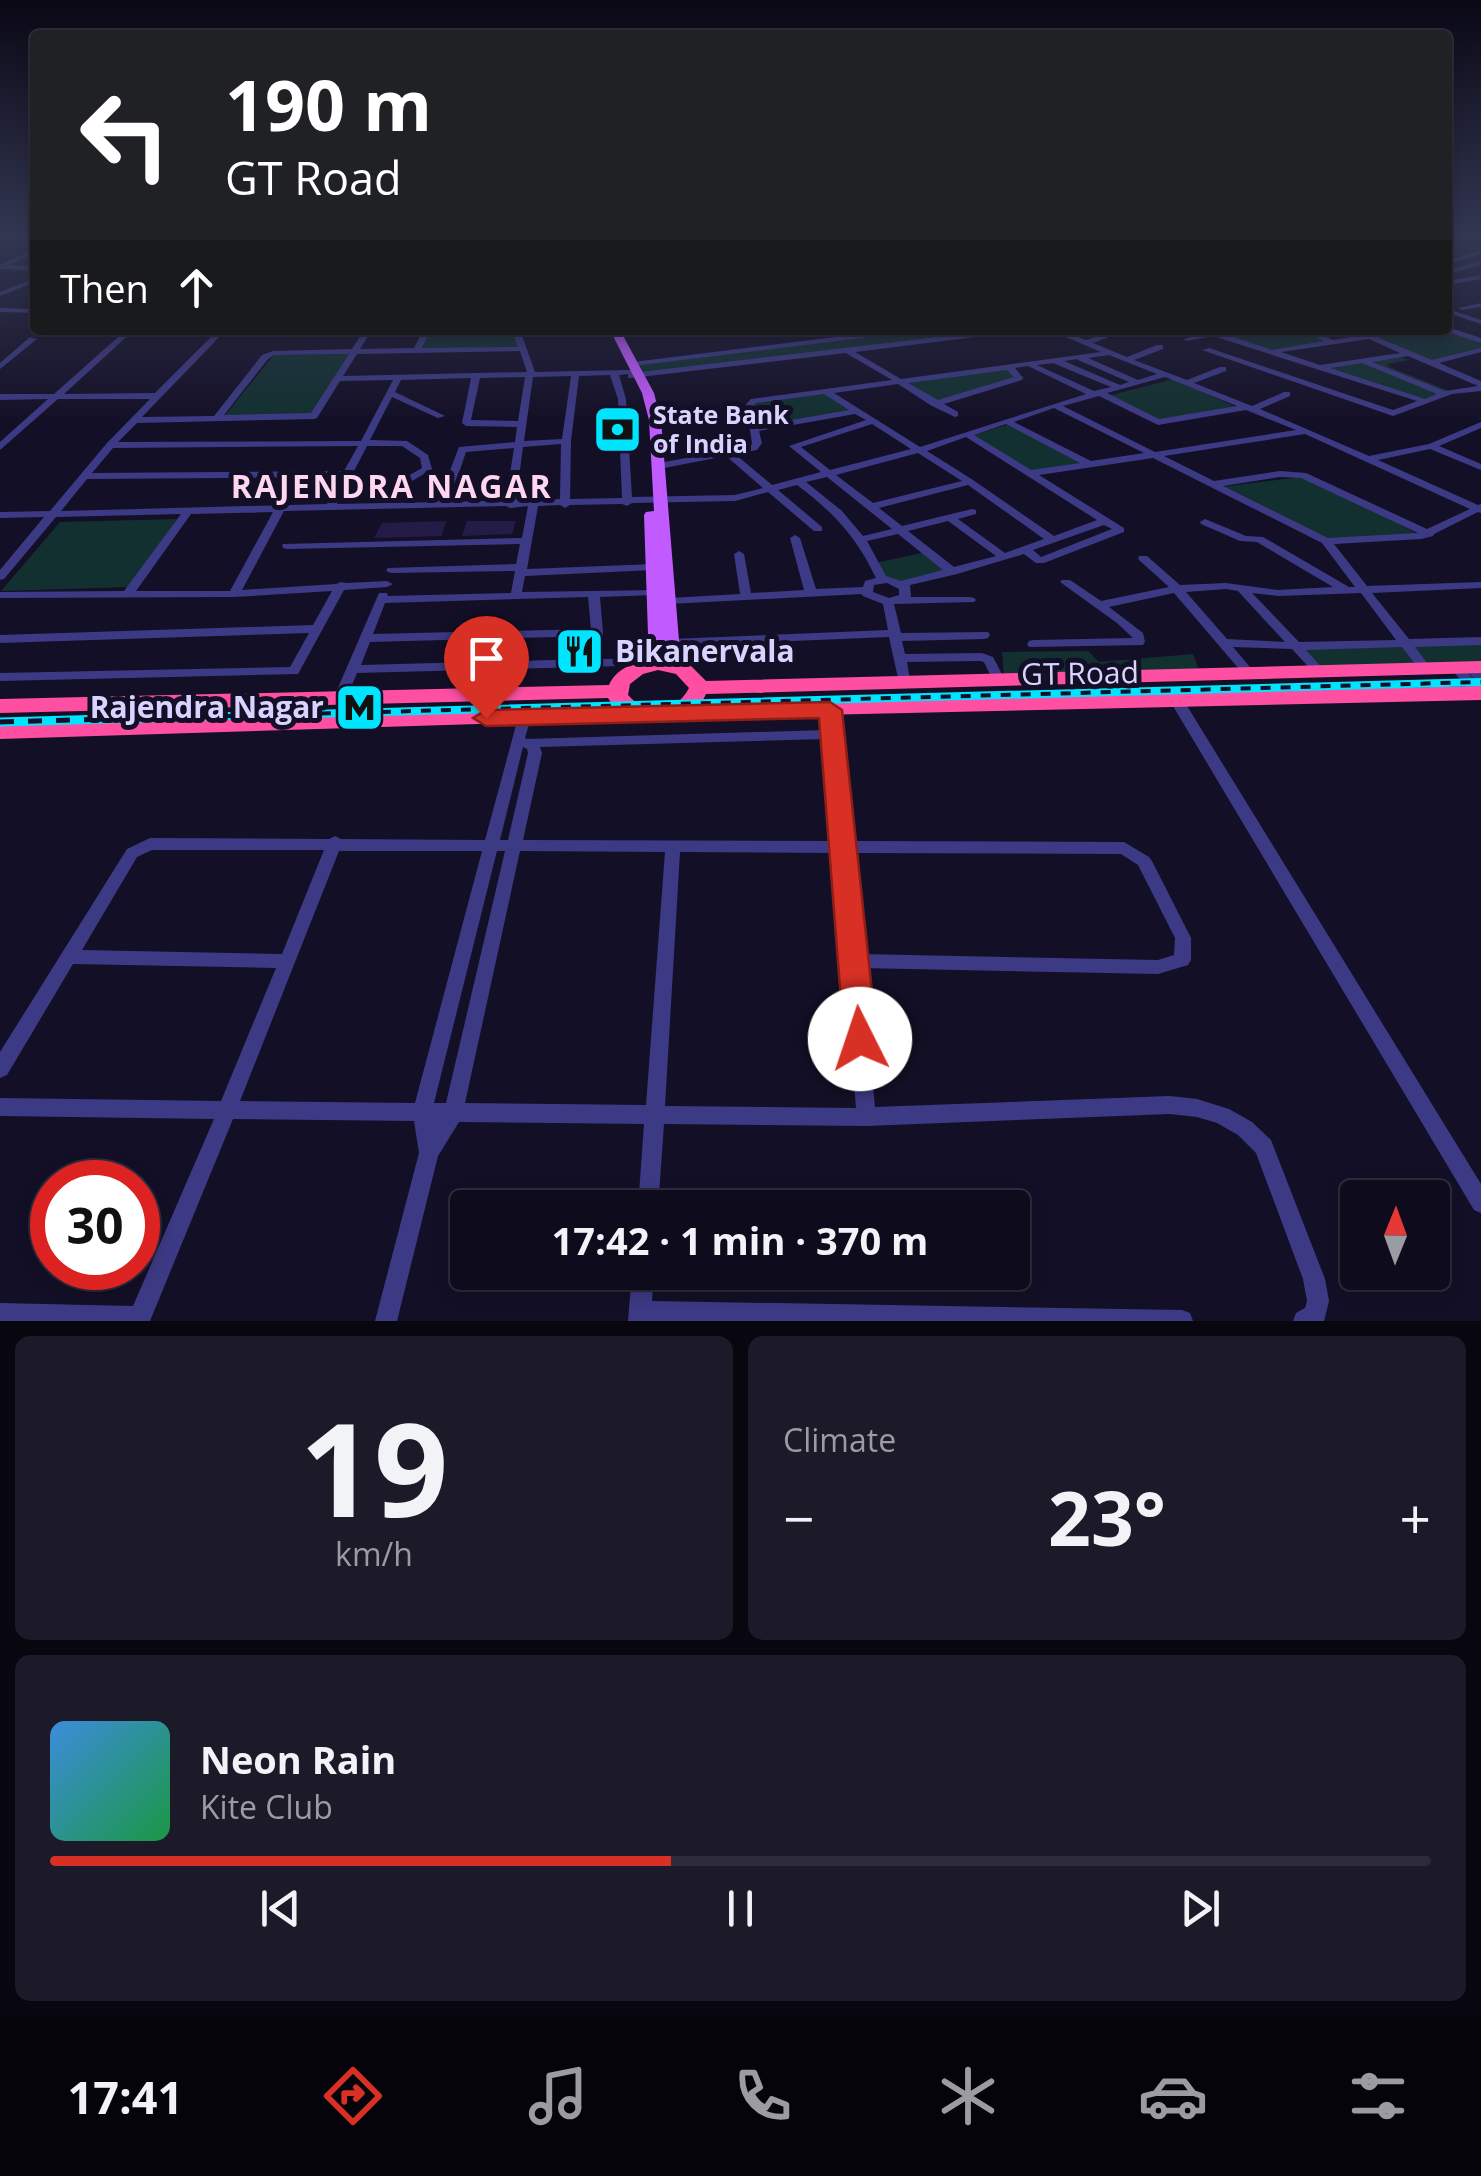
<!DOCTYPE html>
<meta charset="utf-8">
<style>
body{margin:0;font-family:"Open Sans",sans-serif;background:#1c1929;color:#f1f3f6;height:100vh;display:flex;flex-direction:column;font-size:38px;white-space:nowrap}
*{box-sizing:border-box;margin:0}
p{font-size:32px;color:#9b9ba3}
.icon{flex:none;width:55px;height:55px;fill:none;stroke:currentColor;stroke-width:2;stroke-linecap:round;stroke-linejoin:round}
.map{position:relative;height:1321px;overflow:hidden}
.details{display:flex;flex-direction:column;gap:15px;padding:15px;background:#08060f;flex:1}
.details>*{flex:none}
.banner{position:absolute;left:30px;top:30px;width:1422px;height:305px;border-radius:10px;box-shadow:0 5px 15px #0003,0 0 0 2px #2e2b3b;background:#202124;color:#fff;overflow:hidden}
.needle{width:65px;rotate:1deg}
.tools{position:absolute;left:1340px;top:1180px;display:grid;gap:20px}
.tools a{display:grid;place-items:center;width:110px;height:110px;border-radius:10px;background:#0e0b1c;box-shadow:0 5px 15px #0003,0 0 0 2px #2e2b3b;font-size:50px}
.speed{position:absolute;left:30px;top:1160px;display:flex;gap:20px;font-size:50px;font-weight:700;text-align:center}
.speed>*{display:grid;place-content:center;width:130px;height:130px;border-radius:50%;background:#0e0b1c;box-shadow:0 5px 15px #0003,0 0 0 2px #2e2b3b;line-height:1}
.speed .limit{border:15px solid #d22;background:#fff;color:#111}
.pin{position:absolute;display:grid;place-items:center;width:85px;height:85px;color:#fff;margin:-102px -42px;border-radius:50% 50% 50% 0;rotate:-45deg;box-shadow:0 0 10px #0007}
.pin .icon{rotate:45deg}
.me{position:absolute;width:110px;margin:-55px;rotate:356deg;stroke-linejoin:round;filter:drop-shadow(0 0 8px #0008)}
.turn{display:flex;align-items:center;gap:35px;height:210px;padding:0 30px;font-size:45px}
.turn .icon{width:130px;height:130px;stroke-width:2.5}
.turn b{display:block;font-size:70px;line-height:85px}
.then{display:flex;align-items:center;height:95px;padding:0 30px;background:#0003;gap:20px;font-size:38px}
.big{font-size:75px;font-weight:700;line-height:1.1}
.details .card{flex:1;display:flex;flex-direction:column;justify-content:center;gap:15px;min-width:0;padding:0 35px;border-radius:15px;background:#1c1929}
.details .dial{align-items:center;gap:0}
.dial b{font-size:130px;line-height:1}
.song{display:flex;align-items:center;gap:30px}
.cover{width:120px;height:120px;border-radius:15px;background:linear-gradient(135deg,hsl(210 70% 55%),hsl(140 70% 35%))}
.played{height:10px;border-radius:5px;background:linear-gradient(90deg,#d93025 45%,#2e2b3b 45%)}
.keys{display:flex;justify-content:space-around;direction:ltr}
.heat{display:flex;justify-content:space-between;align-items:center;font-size:55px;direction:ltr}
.details .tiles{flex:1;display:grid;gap:15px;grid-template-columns:1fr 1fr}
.card:last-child{grid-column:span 2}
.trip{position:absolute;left:450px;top:1190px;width:580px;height:100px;border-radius:10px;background:#0e0b1c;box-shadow:0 5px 15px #0003,0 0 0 2px #2e2b3b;font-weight:700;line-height:100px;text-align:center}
.tab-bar{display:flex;height:160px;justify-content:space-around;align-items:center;background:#06040b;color:#9b9ba3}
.tab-bar .icon{width:70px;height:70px}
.tab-bar .current{color:#d93025}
.tab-bar b{font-size:45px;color:#f1f3f6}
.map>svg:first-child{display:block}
.green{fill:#12302f}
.building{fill:#241b47}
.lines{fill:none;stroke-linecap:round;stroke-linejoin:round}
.minor{fill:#3d3a85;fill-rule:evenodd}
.major{fill:#c25bff;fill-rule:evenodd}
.highway{fill:#ff4fa3;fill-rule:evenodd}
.rail-far1-casing{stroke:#00e5ff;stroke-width:8}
.rail-casing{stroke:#00e5ff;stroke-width:9}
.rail-far1{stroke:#130f26;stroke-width:4;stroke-dasharray:10;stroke-linecap:butt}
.rail{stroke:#130f26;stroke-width:5;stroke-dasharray:14;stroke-linecap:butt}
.route{fill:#d93025;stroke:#8d1f18;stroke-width:2.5}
.labels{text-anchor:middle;stroke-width:10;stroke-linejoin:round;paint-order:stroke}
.far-poi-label{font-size:25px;font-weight:bold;fill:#d9d4ff;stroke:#130f26;text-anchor:start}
.poi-label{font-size:30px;font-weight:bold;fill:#d9d4ff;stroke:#130f26;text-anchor:start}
.street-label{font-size:30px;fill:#d9d4ff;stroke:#130f26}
.far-district-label{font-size:32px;font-weight:bold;letter-spacing:2.5px;fill:#ffd6f0;stroke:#130f26}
</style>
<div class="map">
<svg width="1481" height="1321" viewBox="0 0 1481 1321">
<rect width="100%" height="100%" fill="#130f26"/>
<!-- green -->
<path class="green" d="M431,330H515L518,347L422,349Z
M926,330H1003L644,375L638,364Z
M1249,330H1311L1337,343L1272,352L1217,334Z
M1427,330H1445L1481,343V349L1430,362L1376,337Z
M352,354L313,414L225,415L274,355Z
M1398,357L1409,360L1388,364L1389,367L1450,391L1428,401L1324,368Z
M1010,368L1025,378L935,404L898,381Z
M1173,379L1243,410L1159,422L1108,396Z
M828,393L855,409L758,428L753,403Z
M1013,423L1087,462L1032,471L973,435Z
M1309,476L1423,537L1327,538L1220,487Z
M177,519L129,587L1,591L60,522Z
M926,552L952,572L907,585L882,581L875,563Z
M1481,642V667L1322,671L1301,646Z
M1088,651L1099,662L1193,654L1200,673L1004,678L1002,652Z"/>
<!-- building -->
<path class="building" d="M446,521L442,536L374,538L382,523Z
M467,521H516L512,534L462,536Z"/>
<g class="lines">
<!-- minor -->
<path class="minor" d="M35,249V253L9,265L35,266V270L0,269V265Z
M1481,250V254L1448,264V260Z
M1481,261V265L1448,274V270Z
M1481,275V279L1448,285V281Z
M35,278V282L0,296V292Z
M1481,303V307L1462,310L1458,308Z
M0,308L35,309V313L0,312Z
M1448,309L1481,320V324L1448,313Z
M1448,327L1481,338V343L1445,331Z
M126,330H134L64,394L155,393L218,330H226L142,417L214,416L262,355L273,351L352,349L364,330H372L360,349L414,348L423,330H431L422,348L518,347L512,330H520L535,372L629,370H632V373L997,330H1020L1016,332L855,352L901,379L1101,352L1049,330H1060L1086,340L1116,330H1127L1093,343L1127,357L1157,345H1163V349L1134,360L1187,380L1220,367H1226V371L1194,383L1252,406L1284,392H1290V396L1260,409L1369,456L1429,444L1481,422V428L1439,446L1481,464V470L1430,449L1378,460L1478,505L1481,504V513L1478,512L1434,534L1433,536L1421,539L1334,544L1367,586L1481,582V588L1372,593L1409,639L1481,637V645L1415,647L1430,667L1424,671L1420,670L1402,647L1306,650L1325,671L1319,675L1315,674L1292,649L1233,647L1255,673L1249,677L1245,676L1174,593L1109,607L1143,633L1145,642L1143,645L1029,647L1027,644L1029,641L1033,640L1133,638L1117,623L1060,582L1062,580H1070L1101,601L1169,587L1139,560L1138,558L1139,556H1147L1180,585L1226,583L1278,590L1333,587L1257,542L1240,541L1201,524L1200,522L1205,519L1246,536L1263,537L1349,587H1355L1322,543L1153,458L1039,475L1124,528V532L1044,563H1036L1024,554L957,574L910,585L911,597H970L974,598L976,600L974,602L894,604L901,633L988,632L990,635L988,638L984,639L902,641L905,654L982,653L993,657L1004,678L998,682L993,681L984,662L980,661L907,662L910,680L904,684L899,683L889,637L667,646L665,643L671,639L888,630L883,604L863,596L861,594L669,604L663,601L669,598L740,594L734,554L739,551L744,554L751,593L804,590L790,538L795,535L800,538L816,589L863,587L865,581L876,578C856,536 834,513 797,485L778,490L822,527V531H814L768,492L735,501L632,503L627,506L622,504L570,505L565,508L560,505L538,506L527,569L654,564L660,567L654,570L525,576L522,592L659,590L661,592L659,594L655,595L600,597L603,632L602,659L662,658L664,661L658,665L357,673L346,700H336L334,697L379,593H387L388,596L511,593L515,571L392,573L388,572L386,570L388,568L516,564L520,544L287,549L283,548L282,546L283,544L522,538L528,506L510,508L506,506L284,511L242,590L336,584L341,582L346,583L387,581L393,584L387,587L344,590L298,674L0,681V673L290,667L309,633L0,643V635L313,625L332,591L234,597L0,598V592L124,591L181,514L56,517L4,579L0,580V570L44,517L0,518V512L50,511L107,443L150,399H58L0,450V442L48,399L0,400V394H54ZM520,351L527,372L343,376L357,354ZM846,353L892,380L751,399L746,404L752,443L751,446L659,463L654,466L659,469L726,456L763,488L735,495L632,497L626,399L619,375L628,374V378H631ZM349,354L311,413L224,415L268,359L274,355ZM1109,355L1157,374L1138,380L1088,358ZM1078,359V360L1129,382L1120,385L1064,361ZM1054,363L1055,364L1111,387L1094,391L1037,365ZM1028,366L1086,394L920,447L834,393L898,384L932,406L955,417L958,416V412L944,404L1022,380L1023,378L1015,368ZM1007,370L1014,377L938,400L908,383ZM610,375L618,399L622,498L570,499L571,441L579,376ZM571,376L562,439L524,441L533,377ZM525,377L518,421L471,420L480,378ZM1165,377L1237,406L1159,419L1107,393ZM471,378L462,423L466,426L517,427L515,442L459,447L438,502L394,503L399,489L432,469L428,455L407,441L370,440L392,397L438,418L445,416L395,392L401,380ZM393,380L361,441L118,442L137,423L314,419L317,418L340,381ZM824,394L849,410L758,426L754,405L756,403ZM1099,396L1158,425L1246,410L1296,430L1155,452L1063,406ZM1054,408L1144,453L1091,461L1014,422ZM855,414L866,420L789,446L821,472L772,485L735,454L757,450L762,443L759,431ZM872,424L911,449L830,470L801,447ZM1006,424L1080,463L1031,470L974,435ZM1305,434L1470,509L1427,529L1306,473L1280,471L1214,481L1164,456ZM966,437L1097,520L1054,536L973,480L927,451ZM561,444L560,499L516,500L523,447ZM358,446L344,471L92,473L113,448ZM367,446H402L420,458L422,468L392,485L384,503L337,504ZM514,448L506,500L449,502L466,452ZM918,453L962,481L873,503L836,475ZM341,477L327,504L61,511L87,479ZM827,477L892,529L863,536L842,511L806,482ZM1280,477L1301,478L1418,533L1328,538L1223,486ZM968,485L1044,539L1005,553L958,519L976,514V510L972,509L902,526L879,508ZM273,512L230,591H136L191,514ZM948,521L996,556L954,567L908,531ZM1104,525L1112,529L1041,557L1033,550ZM898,534L943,570L901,581L886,576L867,541ZM887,583L899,589V595L889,598L873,592L874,585ZM1226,589L1238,591L1285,642L1227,639L1186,592ZM1252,593L1278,596L1361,593L1396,640L1299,642ZM588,597L591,629L373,634L385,603ZM591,636L590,659L361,665L370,642Z
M603,330H612L608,332Z
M892,330H915L911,332L633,366L629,364L633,362Z
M1220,330L1222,333L1272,350L1324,341L1303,330H1313L1333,340L1368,334L1420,330L1379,338L1432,360L1481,348V352L1439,363L1481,381V391L1452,394L1393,416L1202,350L1209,348L1393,410L1417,401L1213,336L1187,341L1183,339ZM1369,339L1400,353L1320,365L1281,352ZM1408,356L1478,386L1445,391L1372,362ZM1362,363L1437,394L1425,399L1330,368Z
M30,337L37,339L0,369V363Z
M1456,663L1460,664L1481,687V699L1476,698L1452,670L1450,667L1452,664Z
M1470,663L1474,664L1481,671V682L1476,681L1464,667Z
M1177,697L1184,701L1481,1184V1213L1474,1210L1170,701Z
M830,706L837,710L849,841L1124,842L1149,857L1152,861L1191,938V960L1188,965L1158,974L861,968L875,1107L1170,1096L1197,1099L1229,1109L1252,1122L1271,1140L1325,1279L1329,1301L1324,1321H1293L1296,1313L1305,1308L1307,1301L1303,1279L1256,1153L1238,1135L1217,1123L1197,1117L1170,1114L866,1126L664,1124L658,1208H638L644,1124L459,1122L438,1156L397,1321H375L419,1153L414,1121L233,1119L150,1321H0V1303L133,1306L214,1119L0,1116V1098L221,1101L276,968L73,964L7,1075L0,1078V1052L127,849L150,838L329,839L335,836L341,839L485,840L519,714H529L531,717L525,738L527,739L825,730L823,710ZM826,739L834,841L523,840L542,753L540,747ZM523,747L527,749L528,753L508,840H500ZM152,850H324L282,954L82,950L137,857ZM339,851H482L415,1103L240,1101ZM497,851H505L446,1103H434ZM520,851L665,852L646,1105L465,1103ZM680,852L835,853L856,1108L665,1106ZM850,853L1121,854L1138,865L1175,938L1174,955L1158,960L860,954Z
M632,1272H654L652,1301L1182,1310L1190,1313L1193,1321H628Z"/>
<!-- major -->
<path class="major" d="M610,330H620L654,393L661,420L681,665L672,670L665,667L652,668L649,664L644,515L646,512L654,511L649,420L642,393Z"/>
<!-- highway -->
<path class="highway" d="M658,658L690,665L706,681L1481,661V673L706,694L701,704L1481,686V700L683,718L661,723L636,719L0,739V725L614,707L608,698L0,713V699L609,685C618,665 639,662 658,658ZM658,670L676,674L689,688C676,714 646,716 628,695L630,684L643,674Z"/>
<defs>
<path id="rail-far1" d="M121,719L1481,682"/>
<path id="rail" d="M0,722L214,716"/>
</defs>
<!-- rail-far1 casing -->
<use href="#rail-far1" class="rail-far1-casing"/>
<!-- rail casing -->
<use href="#rail" class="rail-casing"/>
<!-- rail-far1 -->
<use href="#rail-far1" class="rail-far1"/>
<!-- rail -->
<use href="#rail" class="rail"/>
</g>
<!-- sky -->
<linearGradient id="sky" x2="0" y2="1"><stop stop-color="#0a0815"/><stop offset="0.56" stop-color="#333752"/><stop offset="1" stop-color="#333752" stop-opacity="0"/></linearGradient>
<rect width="1481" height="423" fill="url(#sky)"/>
<!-- route -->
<path class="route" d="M830,702L842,710L877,1039L872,1050L860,1054L849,1050L844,1039L819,718L486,726L473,718L486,710Z"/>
<!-- icons -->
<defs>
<symbol id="bank-square" viewBox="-11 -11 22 22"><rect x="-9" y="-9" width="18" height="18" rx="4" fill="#00e5ff" stroke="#130f26"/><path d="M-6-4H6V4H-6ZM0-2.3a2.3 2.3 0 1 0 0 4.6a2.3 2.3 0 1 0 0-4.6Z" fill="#111"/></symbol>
<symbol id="restaurant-square" viewBox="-11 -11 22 22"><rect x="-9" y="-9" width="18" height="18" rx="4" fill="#00e5ff" stroke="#130f26"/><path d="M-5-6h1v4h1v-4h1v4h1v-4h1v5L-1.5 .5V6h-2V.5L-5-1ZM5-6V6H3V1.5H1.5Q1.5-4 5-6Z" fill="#111"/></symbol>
<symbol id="metro-square" viewBox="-11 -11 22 22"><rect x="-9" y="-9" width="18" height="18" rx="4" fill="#00e5ff" stroke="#130f26"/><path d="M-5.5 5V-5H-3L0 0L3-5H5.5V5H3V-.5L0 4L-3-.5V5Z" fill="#111"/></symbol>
</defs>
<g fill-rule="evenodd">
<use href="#bank-square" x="590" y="402" width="55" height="55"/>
<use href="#restaurant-square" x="552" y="624" width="55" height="55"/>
<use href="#metro-square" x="332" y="680" width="55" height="55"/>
</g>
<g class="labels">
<!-- far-poi labels -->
<g class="far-poi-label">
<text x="653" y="424">State Bank<tspan x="653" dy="29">of India</tspan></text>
</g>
<!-- poi labels -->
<g class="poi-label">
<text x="615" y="662">Bikanervala</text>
<text x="324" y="718" text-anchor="end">Rajendra Nagar</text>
</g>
<!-- street labels -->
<g class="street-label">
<text transform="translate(1080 674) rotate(-1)" y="10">GT Road</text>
</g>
<!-- far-district labels -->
<g class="far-district-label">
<text x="392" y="498">RAJENDRA NAGAR</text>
</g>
</g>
</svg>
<div class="tools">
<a><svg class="needle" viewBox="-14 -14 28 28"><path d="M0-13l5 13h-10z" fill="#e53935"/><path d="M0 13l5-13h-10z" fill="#9b9ba3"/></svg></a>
</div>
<div class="speed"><div class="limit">30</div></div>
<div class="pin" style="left:486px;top:718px;background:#d93025"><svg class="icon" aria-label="arrive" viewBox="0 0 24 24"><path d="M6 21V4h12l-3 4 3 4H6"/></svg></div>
<svg class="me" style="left:860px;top:1039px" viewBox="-20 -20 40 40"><circle r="19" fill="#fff"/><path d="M0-13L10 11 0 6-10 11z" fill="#d93025"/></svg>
<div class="trip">17:42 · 1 min · 370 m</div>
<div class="banner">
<div class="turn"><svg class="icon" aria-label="left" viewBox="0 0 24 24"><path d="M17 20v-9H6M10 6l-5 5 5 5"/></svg><div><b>190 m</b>GT Road</div></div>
<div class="then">Then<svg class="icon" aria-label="ahead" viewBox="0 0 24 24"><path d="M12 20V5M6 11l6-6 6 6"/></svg></div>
</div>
</div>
<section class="details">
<div class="tiles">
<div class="card dial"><b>19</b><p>km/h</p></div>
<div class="card"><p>Climate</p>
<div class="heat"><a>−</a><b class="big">23°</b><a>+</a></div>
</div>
<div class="card">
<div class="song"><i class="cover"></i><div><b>Neon Rain</b><p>Kite Club</p></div></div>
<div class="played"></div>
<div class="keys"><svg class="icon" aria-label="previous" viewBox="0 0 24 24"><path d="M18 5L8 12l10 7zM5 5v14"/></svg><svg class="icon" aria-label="pause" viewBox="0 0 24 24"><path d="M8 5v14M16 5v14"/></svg><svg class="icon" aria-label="next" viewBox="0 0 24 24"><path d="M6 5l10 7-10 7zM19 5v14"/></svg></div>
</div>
</div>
</section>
<nav class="tab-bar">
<b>17:41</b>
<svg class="icon current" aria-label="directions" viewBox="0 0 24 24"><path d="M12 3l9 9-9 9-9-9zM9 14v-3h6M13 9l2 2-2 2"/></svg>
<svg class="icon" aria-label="music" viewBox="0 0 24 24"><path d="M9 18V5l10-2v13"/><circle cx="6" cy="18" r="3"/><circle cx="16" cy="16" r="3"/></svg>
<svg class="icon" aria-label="phone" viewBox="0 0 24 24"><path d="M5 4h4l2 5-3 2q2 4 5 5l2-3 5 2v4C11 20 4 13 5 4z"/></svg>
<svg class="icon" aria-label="climate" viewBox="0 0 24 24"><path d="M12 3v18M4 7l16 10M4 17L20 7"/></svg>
<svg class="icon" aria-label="car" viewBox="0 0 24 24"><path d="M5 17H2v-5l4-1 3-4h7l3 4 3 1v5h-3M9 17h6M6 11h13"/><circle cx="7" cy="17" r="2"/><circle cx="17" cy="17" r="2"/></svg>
<svg class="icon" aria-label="filters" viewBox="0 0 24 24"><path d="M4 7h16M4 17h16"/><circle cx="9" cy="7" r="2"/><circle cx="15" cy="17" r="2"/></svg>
</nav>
